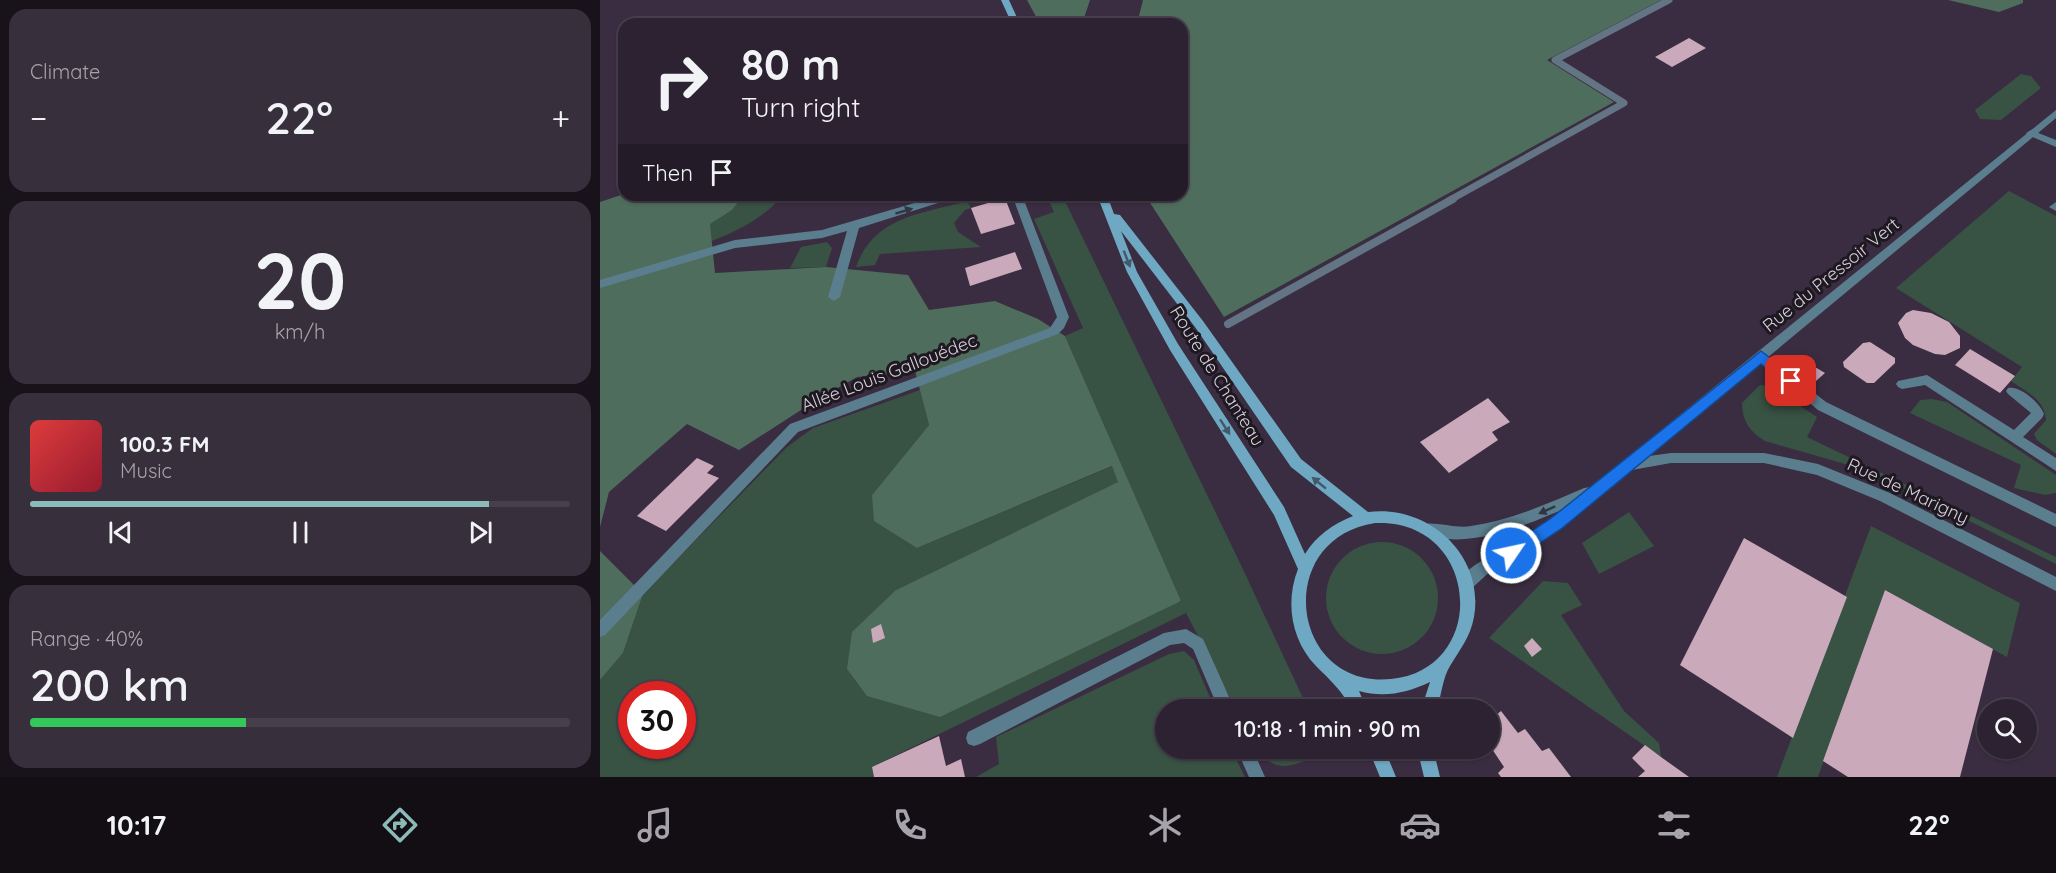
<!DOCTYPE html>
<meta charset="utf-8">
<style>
body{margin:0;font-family:Quicksand,sans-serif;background:#382f3d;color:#f1f3f6;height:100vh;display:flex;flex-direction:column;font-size:22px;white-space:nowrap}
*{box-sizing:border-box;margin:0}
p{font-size:20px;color:#a6a4ab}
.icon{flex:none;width:33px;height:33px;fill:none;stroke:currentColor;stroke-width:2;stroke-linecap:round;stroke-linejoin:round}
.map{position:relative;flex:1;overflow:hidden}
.details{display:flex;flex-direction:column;gap:9px;padding:9px;background:#18131b;width:600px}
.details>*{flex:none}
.top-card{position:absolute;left:18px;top:18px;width:570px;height:183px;border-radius:18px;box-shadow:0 2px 4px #0004,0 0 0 2px #483f4d;background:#2c2231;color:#f1f3f6;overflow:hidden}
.fabs{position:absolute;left:1377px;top:699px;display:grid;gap:12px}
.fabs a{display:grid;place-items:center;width:60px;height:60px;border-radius:50%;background:#2c2231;box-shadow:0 2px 4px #0004,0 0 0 2px #483f4d;font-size:30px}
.speed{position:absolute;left:18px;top:681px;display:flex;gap:12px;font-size:30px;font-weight:700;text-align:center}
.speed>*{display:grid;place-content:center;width:78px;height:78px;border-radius:50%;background:#2c2231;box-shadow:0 2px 4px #0004,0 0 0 2px #483f4d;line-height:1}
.speed .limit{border:9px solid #d22;background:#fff;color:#111}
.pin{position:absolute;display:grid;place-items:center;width:51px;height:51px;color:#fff;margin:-26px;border-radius:12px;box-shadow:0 3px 9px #0006}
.me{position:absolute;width:66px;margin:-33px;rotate:56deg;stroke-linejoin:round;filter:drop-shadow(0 0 4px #0008)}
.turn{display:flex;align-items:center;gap:21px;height:126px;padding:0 24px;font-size:27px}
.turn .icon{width:78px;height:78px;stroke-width:2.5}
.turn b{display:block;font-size:42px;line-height:51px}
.then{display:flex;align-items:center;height:57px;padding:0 24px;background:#0003;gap:12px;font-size:22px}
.big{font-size:45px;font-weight:600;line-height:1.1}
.details .card{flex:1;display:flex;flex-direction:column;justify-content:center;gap:9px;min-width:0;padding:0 21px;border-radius:18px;background:#382f3d}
.details .dial{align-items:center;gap:0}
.dial b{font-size:78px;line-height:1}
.song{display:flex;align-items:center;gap:18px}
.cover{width:72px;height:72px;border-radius:9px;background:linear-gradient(135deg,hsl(0 70% 55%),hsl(350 70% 35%))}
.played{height:6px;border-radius:3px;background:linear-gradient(90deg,#8bbbb9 85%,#483f4d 85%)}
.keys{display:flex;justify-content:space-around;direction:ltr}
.heat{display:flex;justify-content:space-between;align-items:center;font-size:33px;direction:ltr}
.charge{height:9px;border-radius:4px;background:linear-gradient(90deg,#34c759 40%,#483f4d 0)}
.trip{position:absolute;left:555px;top:699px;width:345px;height:60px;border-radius:30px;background:#2c2231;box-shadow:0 2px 4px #0004,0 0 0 2px #483f4d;font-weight:600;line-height:60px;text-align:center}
.tabs{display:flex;height:96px;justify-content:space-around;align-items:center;background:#120e14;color:#a6a4ab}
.tabs .icon{width:42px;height:42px}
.tabs .on{color:#8bbbb9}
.tabs b{font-size:27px;color:#f1f3f6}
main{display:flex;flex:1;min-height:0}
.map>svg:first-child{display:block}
.green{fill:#385243;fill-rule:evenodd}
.forest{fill:#4f6d5c}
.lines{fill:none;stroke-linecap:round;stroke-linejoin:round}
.stream-far1{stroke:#637484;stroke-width:7}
.stream{stroke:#637484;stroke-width:8}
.building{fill:#caa9bb}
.lane{fill:#5b7e8f;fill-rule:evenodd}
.street{fill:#5b7e8f;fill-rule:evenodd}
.secondary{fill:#6fa8c2;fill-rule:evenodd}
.oneway{fill:#303742}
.oneway2{fill:#425969}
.route{fill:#1a73e8;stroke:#114b97;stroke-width:1.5}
.labels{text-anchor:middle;stroke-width:6;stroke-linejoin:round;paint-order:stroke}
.street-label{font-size:18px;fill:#d6cedb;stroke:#1e1821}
</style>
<main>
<section class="details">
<div class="card"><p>Climate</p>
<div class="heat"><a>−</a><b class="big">22°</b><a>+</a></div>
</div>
<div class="card dial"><b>20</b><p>km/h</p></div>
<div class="card">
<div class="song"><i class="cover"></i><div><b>100.3 FM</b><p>Music</p></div></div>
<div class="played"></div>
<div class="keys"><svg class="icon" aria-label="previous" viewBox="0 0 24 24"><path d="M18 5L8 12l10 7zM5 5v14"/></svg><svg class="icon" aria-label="pause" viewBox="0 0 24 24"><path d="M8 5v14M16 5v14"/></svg><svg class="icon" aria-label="next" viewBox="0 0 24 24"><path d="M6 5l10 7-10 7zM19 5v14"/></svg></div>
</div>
<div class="card"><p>Range · 40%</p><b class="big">200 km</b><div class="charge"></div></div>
</section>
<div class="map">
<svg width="1456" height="777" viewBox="0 0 1456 777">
<rect width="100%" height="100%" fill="#3a2d41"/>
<!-- green -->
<path class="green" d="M1421,74L1431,76L1441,88L1401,120L1380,119L1375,110Z
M1409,191L1456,216V454L1437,440L1434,434L1446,420C1444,399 1427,392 1411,381L1422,367L1296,288Z
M144,195H183C145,242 57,257 0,274L132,210Z
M446,195H462L641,565L708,709H636L586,613L272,767L274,777H0V680L23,653L43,594L187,447L213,428L320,390L329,425L272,495L317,548L513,466L519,482L296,590L581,602L465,336L483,328L434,219L454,212ZM32,694H82V746H32Z
M367,201L371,208L365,210L354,223L358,232L381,247L280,254L275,265L256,267C274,216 322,214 367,201Z
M227,242L232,248L226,267L190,268L201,247Z
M1160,385L1170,386L1217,417L1207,437L1456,557V564L1266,470L1165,441C1150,432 1142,421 1142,403Z
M1332,399L1347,402L1456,475V493L1445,495L1414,488L1421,465L1310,413L1320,400Z
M1029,512L1054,546L999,574L982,543Z
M1271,526L1420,603L1407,657L1285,590L1218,777H1177Z
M726 598a56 56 0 1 1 112 0a56 56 0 1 1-112 0Z
M943,581L968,583L982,605L961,615L1024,711L1059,743L1061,757L889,638Z
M584,651L594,660L615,709L566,710V748L631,749L645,777H376L399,764L396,737L569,654Z
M725,748L726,750C699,765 676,777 657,749Z"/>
<!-- forest -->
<path class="forest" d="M427,0H490L482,24H440Z
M543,0H1061L947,60L1014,102L624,317L545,195H582V24H537Z
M1348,0H1423V3L1399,12Z
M24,194L144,195L132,210L110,224L115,273L226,267L308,275L329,310L395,301L438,319L465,336L581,601L340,717L267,696L247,669L252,632L296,590L518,482L512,466L317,548L274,521L272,495L329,425L315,371L257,377L218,399L139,450L87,424L9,492L0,527V202Z
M0,551L43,594L23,653L0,680Z"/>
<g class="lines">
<!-- stream-far1 -->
<path class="stream-far1" d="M850,200L1024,103L955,60L1069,0"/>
<!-- stream -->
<path class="stream" d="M628,324L853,199"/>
</g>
<!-- building -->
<path class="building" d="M1089,38L1106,48L1072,67L1055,57Z
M405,198L415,224L381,234L371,208Z
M415,252L422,269L370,286L365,268Z
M1313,310L1331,313L1349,322L1360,336V348L1345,355L1335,354L1313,345L1305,338L1298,323L1306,313Z
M1270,342L1295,358V363L1274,383H1267L1244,367L1243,362L1263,343Z
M1370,349L1415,376L1400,393L1355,365Z
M1215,367L1225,373L1216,381L1207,375Z
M888,398L910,422L892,432L898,440L849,473L820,442Z
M97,458L114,466L107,473L119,478L66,531L37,516Z
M1144,538L1247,597L1193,738L1080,665Z
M1285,590L1393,649L1360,777H1248L1223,761Z
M281,624L285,638L273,643L271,629Z
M932,638L942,649L932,657L924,646Z
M901,711L918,733L925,729L942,751L949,748L971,777H901L898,773L904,767L890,746V720Z
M339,736L346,766L361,759L365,777H274L272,767Z
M1045,745L1061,757L1089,777H1038L1045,771L1032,758Z"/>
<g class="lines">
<!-- lane -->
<path class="lane" d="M1431,130L1456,140V147L1428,135L1426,133Z
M342,195H358L357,197L259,228L240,297L234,301L228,297L247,231L222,238L135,248L0,288V280L135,240L222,230Z
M412,195H422L469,317L464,328L458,334L198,432L5,635L0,637V620L190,424L450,328L457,317Z
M1456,202V211L1449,207Z
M1161,351L1226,402L1456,514V527L1218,410L1157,359L1155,356Z
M1327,375L1414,430L1431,413L1408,394L1406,391L1408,388C1420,385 1440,403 1444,414L1442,418L1423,437L1456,458V471L1325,385L1302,389L1298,387L1296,384L1298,381Z
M586,629L603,639L635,710H619L593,649L584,643L570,645L380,744L374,746L368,744L366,738L368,732L564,633Z
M636,748H652L665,777H649Z"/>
<!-- street -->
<path class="street" d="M1456,110V118L1049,456L1071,453H1164L1218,464L1290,493L1456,577V591L1280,501L1217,475L1164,463H1071L1032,470L960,528L916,558L894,568L872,588L867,590L862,588L860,583C868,563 892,557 909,547C928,535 946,523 964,509C921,527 867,551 820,533L818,529L820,525C833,520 855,529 871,526C911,520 947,504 984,488L991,487Z"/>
<!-- secondary -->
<path class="secondary" d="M401,0H409L420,24H412Z
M497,195H507L514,214L520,215L603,321L701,459L768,512C828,504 885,555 874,617C870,638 860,649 850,666C843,677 841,696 837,710H821L830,682C807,693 784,698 759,691L767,710H751C744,692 729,679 716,666C691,640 685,602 698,569L674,515L570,350L527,272ZM521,231L595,327L691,467L753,516C733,524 716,536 705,554L684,507L578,344L537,272ZM775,523C880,518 891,669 791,679C690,689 672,539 775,523Z
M768,748H784L796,777H780Z
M817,748H833L840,777H824Z"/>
</g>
<!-- one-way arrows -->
<defs><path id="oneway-solid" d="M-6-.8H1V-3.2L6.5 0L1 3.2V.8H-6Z" transform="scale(1.5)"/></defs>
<g class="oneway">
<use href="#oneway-solid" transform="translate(304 211) rotate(-17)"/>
<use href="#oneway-solid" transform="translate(947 510) rotate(156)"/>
</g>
<g class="oneway2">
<use href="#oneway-solid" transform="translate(527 259) rotate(69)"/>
<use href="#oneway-solid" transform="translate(625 427) rotate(57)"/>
<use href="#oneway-solid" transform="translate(719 483) rotate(-141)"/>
</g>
<!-- route -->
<path class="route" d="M1161,351L1196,378L1198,381L1196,385H1186L1161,364L961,529L917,558L911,560L906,558L903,553L906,548L950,519Z"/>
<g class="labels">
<!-- street labels -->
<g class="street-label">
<text transform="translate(1231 275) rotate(-39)" y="6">Rue du Pressoir Vert</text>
<text transform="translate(289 373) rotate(-21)" y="6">Allée Louis Gallouédec</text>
<text transform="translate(617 376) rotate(58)" y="6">Route de Chanteau</text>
<text transform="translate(1308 491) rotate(25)" y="6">Rue de Marigny</text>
</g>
</g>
</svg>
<div class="fabs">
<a><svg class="icon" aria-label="search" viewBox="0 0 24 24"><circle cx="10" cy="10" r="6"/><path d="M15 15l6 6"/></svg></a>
</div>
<div class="speed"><div class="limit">30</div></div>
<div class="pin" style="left:1191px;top:381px;background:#d93025"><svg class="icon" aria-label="arrive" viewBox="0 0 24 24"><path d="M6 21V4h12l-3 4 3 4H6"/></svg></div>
<svg class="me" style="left:911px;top:553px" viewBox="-20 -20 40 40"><circle r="17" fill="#1a73e8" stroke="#fff" stroke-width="3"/><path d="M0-11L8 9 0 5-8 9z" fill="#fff"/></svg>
<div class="trip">10:18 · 1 min · 90 m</div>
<div class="top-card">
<div class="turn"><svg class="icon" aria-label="right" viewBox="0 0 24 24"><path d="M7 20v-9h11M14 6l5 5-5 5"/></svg><div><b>80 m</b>Turn right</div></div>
<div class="then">Then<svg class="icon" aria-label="arrive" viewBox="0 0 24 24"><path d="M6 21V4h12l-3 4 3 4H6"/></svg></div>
</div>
</div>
</main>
<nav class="tabs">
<b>10:17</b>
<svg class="icon on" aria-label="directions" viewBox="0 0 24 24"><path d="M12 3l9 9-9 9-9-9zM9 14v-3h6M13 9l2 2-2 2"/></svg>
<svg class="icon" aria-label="music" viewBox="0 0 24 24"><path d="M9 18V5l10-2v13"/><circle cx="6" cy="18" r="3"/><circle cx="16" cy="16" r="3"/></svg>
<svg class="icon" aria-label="phone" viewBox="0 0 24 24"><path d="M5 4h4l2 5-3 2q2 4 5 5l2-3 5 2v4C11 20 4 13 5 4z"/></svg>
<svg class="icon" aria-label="climate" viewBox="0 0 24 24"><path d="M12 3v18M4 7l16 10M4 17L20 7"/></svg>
<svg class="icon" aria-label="car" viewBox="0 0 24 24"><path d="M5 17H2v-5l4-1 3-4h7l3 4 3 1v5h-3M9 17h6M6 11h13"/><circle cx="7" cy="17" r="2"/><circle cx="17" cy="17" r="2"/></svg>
<svg class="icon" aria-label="filters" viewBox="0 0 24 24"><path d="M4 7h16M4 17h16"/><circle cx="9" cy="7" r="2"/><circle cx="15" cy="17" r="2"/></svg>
<b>22°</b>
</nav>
